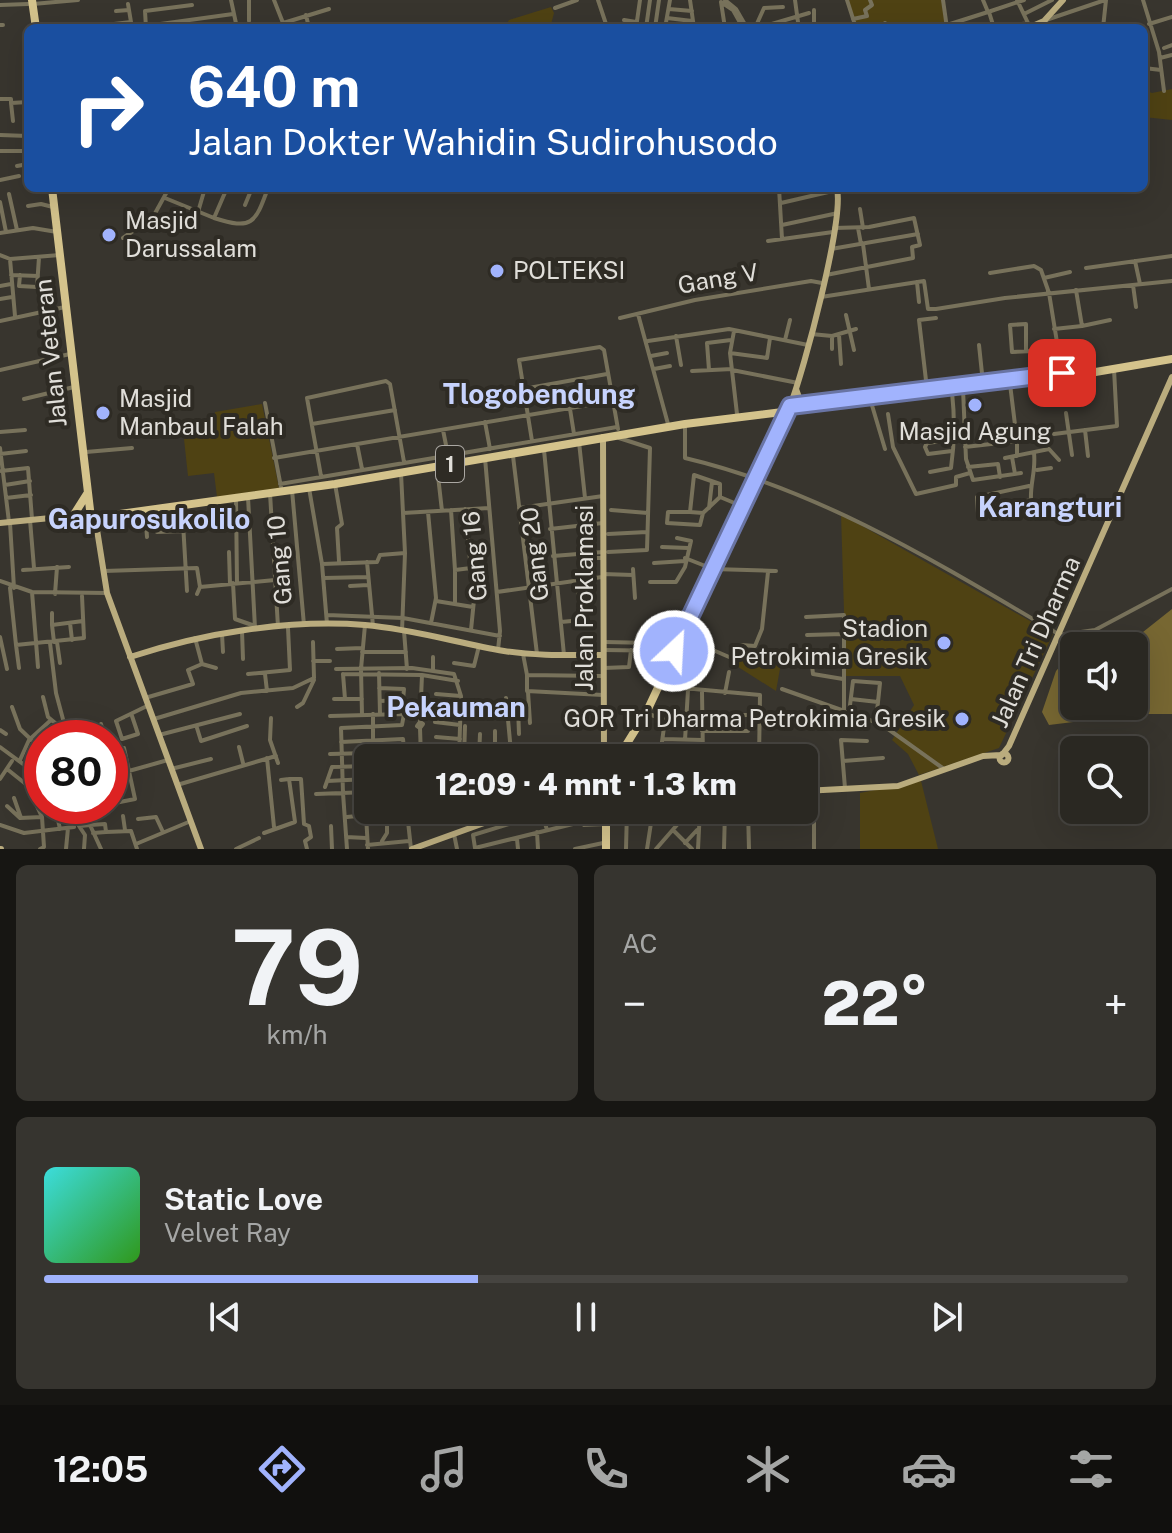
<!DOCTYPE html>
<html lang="id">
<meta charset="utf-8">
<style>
body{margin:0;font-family:"Public Sans",sans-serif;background:#36342f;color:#f1f3f6;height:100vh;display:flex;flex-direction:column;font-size:30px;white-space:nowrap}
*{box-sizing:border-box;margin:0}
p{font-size:26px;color:#a5a6a5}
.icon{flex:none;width:44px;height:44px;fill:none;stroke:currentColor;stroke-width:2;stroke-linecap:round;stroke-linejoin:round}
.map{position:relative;height:849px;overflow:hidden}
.drawer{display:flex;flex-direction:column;gap:16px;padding:16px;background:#171613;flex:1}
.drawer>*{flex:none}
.banner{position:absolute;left:24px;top:24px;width:1124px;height:168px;border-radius:12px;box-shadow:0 8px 32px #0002,0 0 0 2px #464440;background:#1a4fa0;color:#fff;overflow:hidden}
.tools{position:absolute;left:1060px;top:632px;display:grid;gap:16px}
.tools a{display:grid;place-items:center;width:88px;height:88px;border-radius:12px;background:#2a2822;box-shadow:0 8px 32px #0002,0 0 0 2px #464440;font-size:40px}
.speed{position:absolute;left:24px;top:720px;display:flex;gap:16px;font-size:40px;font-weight:700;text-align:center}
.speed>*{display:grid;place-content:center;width:104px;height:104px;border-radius:50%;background:#2a2822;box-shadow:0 8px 32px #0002,0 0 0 2px #464440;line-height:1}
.speed .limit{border:12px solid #d22;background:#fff;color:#111}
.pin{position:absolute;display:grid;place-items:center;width:68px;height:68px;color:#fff;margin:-34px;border-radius:16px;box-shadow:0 4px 12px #0006}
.me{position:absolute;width:88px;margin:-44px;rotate:25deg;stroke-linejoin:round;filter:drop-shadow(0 0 6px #0008)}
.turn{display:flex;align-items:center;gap:28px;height:168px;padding:0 32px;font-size:36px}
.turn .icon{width:104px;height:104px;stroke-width:2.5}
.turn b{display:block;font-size:56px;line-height:68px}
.big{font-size:60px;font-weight:800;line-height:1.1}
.drawer .tile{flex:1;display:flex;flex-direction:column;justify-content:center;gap:12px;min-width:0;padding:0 28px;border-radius:12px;background:#36342f}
.drawer .dial{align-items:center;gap:0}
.dial b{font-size:104px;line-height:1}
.song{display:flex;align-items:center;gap:24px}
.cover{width:96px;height:96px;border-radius:12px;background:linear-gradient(135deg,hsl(180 70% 55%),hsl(110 70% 35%))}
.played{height:8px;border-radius:4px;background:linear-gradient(90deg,#a1b3fd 40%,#464440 40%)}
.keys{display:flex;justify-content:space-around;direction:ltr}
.heat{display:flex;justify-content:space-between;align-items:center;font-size:44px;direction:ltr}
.drawer .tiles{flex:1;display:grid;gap:16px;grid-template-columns:1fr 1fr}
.tile:last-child{grid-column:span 2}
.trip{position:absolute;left:354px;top:744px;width:464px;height:80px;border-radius:12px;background:#2a2822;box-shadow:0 8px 32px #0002,0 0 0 2px #464440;font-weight:800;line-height:80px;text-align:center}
.tabs{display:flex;height:128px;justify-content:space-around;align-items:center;background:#11100e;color:#a5a6a5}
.tabs .icon{width:56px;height:56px}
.tabs .current{color:#a1b3fd}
.tabs b{font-size:36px;color:#f1f3f6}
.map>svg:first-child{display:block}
.green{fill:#4f4213}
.water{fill:#776732}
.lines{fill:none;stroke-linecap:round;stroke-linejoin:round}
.minor{stroke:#78725b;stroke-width:4}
.major{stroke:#baac7e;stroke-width:6}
.highway{stroke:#d4c38c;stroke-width:8}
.route-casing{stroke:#6974a4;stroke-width:20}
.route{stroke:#a1b3fd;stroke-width:14}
.poi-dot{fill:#a1b3fd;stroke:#2e2b24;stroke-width:3}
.labels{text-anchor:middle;stroke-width:8;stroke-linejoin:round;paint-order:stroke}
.shield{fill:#2e2b24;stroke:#aba8a3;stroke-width:2}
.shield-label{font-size:22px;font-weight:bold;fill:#e0ded9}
.poi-label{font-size:24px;fill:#e0ded9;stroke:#2e2b24;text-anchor:start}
.street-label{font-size:24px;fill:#e0ded9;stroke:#2e2b24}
.quarter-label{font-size:28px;font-weight:bold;fill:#c7d3fd;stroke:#2e2b24}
</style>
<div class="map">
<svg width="1172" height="849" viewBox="0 0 1172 849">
<rect width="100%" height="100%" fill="#38352e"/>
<!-- green -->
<path class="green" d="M848,0H943L947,25L858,28Z
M551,7L554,13L550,28H504L509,20Z
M1172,89V120L1144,117V90L1152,93Z
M262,404L279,488L217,497L214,473L188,476L184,439L214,426L215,412Z
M841,514L1053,634L999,748L919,775L908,754L892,740L914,705L900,676H846Z
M739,653L789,654V663H781L776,691L735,665Z
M921,781L938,849H860V793Z"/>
<!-- water -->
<path class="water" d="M1172,609V714H1138L1049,725L1042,712L1056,671L1064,662L1074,661V706H1134V646H1110L1143,632Z"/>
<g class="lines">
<!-- minor -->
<path class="minor" d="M231,0L237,28
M274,0L285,28
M598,0L606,24
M690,0L694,28
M725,0L736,9L747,28
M795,0L798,22
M847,0L856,28
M943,0L947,28
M983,0L988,12L1024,0
M1143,0L1159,52L1164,91
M33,4L78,0
M128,4L132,28
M0,5L28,4
M555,8L577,0
M669,9L692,11
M814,10V28
M116,11L129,10
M989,12L994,28
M1024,14L1052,0
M306,15L309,28
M667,18L692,21
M853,19L867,16L865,10L872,5L870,0
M624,20L636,22
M1046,20L1105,0
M249,21V0
M114,24L131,22
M830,24L831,28
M1149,24L1172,17
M0,25H3
M947,25L988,12
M146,26L233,14
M62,28L67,27
M146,28L145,11L192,5
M267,28L329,9
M636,28L640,0
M646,28L650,0
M655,28L659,0
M665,28L670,0
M725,28L721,2L733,10L743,28
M755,28L764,8L783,7
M758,28L809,13
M885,28V23
M998,28L1028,23L1017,0
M1103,28L1106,0
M1164,48L1172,45
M1160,58L1172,55
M1144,68L1161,70
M0,99H11V103L28,102
M11,103L13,121
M0,135L28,136
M0,151H28
M17,166L28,164
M0,180L19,176
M779,188L782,239
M9,194L17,230
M165,198L214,218L227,188
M0,202L6,232
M781,203L837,190
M245,205L252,188
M28,206L41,204L53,207
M860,209L863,228
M198,212L205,188
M214,218C252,230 255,224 268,188
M782,225L838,213
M858,228L861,244
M0,233L33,228L57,232
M123,238L153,217L169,188
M768,241L833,232
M863,244L869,289
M831,249L918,234
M0,255L10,259
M10,259L15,316
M10,259L60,255
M1135,261L1140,284
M1086,268L1172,256
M990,273L1034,266L1041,270L1049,293L1062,373
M11,275L38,276
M20,275L19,286L37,287L39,257
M826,275L913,258L912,247L920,245L914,218L869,227L834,228
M1044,278L1070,272
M917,282L919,302
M1133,285L1136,307
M0,286L11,284
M821,297L924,281L928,309H936L1005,298L1172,281
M0,299L12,297
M638,314L668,424
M846,315L854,350
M620,318L695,300L811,281L822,283
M0,321L65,307
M1082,326L1110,320
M1054,329L1082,326L1076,290
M734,331L730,353L737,414
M811,334L832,336L856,329
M839,335L841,364
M676,336L681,365
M832,336V349
M785,340L790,320
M648,341L729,329L808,345
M979,345L983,383
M1026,351V324L1010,325L1012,352L1058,350
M730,353L767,358L770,338
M651,356L667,353
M654,369L670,366
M0,370L70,354
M709,370L707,343L731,340
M732,370L798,383
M692,371L732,369
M1010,384L1017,441
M523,389L607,374
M927,389L919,320L936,318
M963,389L966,459L973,480L1021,473
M24,399L74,387
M871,402L885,449
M265,403L281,487
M570,409L574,434
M1066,413L1072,455
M888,414L893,447L916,494L956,485V477L970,473
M485,422L490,449
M312,424L395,410
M685,424V458C821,490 941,565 1060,635L1095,630L1172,589
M443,430L448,455
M1085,430L1088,456
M0,432L25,430
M1054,434L1117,426L1114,369
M951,440L927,443L925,447L928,454L952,451
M532,441L519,360L600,347L604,350L618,429
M579,442L585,498
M357,444L362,469
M965,447L1017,441V456
M0,448L9,522
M544,450L564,655
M86,452L132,448
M0,454L26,451
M513,456L537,654
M1012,457L1015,474
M274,458L612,401
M485,458L500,631L498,650
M1005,458L1049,449L1059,460
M437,467L442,511
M968,467L998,464L1000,477
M1037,470L1051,468
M1,471L28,468L32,519
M930,472L951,468C955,441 955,420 952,392
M401,473L405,553L402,631
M694,475L720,484V497L703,513L690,512Z
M321,476L307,398L386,381L390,384L404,462
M280,484L617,427
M335,484L342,524L337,528L339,561
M5,485L30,481
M1029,486L977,497L978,513L1031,500C1030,483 1036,471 1034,453
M309,488L322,564L327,624
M292,490L304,625
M270,493L278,627
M248,497L255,628
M720,497L744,507
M6,498L31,495
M236,498L237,583
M182,506L187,591
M519,508L603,496
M709,508L712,482
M1001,508L1003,519
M465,509L474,600L471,630
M451,510L455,570
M611,510L648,513
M145,511L147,537
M428,512L436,598L431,623
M690,512H668L667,523L700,525L703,513
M403,513L489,508
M30,520L34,568
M10,523L14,588
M550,529L603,523
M157,532L182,531
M608,534L647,532
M662,547L688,548
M229,552L230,584
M608,552L647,550L650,448L619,438
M553,556L603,552
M589,558H603
M685,558L713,569L776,571
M367,562L373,626
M654,563L685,561
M322,564L377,562L380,555L405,553
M633,569L635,598
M23,570L69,567
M104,571L197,568L200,587L197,594
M603,574L633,575
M324,578L368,577
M0,581L32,592L107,593
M650,582H676L685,567L691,541L677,538
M233,583L235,619L255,626
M350,586L368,585
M200,587L275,580
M10,588L16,645
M32,592L38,667
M497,592L602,577
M55,594L57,567
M436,601L473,607
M455,604V570L471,568
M52,613V625
M327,615L403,618L500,636
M806,617L844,615V712
M561,622L582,620L577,580
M70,623L72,640
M242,631L243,659
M404,631L407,669
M222,634L223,652
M807,635L843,634
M0,637L7,669
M195,638L202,664L216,668
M54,642L52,625L83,621
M57,642L60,663
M605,642L699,644L736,660L741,645L755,646L762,629L768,572
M50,643L56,693L68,738
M337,649L362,648
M604,650L674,651
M677,650L702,655
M362,652H406
M523,654L527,675
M673,657L699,669
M313,661H330
M454,663L474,666L479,646
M19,668L16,645L84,638L82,596
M604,668L629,667L631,650
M336,669L412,668L454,674L461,696L459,758
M668,670L684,676
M433,671V657
M379,673L380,714
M248,674L290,670L288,628
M265,674L267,691
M343,674L422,675L458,681
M343,674L345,699
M602,676L527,675V691L603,695
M843,679L813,674L811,657L845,654
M661,686L760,695L759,758
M379,688L404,689L403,700L380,701
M782,689L881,724L944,769
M528,692L530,723
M702,692L703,758
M725,693L729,672
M436,694L461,696
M43,697L48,717L65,731
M145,698L193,684L188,670L202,664
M506,698L511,752
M334,699H362
M851,699L878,702
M462,705H491
M506,706L518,707L519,734
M12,707L20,729L42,750
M297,707L303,703L314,680
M435,708L460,710
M646,713L665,720
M849,713L853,681L880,683L876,721
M362,715L361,669L365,625
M132,716L138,734L122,739L116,721L147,706
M330,716L404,714L402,725L341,728L343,793
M702,716L747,715
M271,718L270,740L278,763
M154,719L241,693L293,688L314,678L313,642
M420,722L422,675
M420,722L423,724L420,728L417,726Z
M435,722L460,725
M101,724L105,738
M84,728L87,738
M197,728L201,741L247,726
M420,728L421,758
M0,730L6,734
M495,731V752
M702,731H748
M159,735L240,714
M436,737L460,739
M663,739L702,740
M373,740V714
M685,740L688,690
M341,742L403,739L405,758
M34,744L27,785L42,817L44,847L40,849
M703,746L748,747
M0,747L42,778
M239,747L243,763
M661,749L665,720H687
M459,750L517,751L519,758
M110,752L124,748L135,799L110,804
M446,752L459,753
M330,754L405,752
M567,754L573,758
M267,758L274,827
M464,758L465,726
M479,758L480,734
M536,758L537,754H563
M720,758V746
M20,760L29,740L51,720
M843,761L883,758
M7,769L27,785
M171,769L211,759
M111,776L168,760
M0,779L12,761
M281,780L289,779
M327,781L368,779
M177,785L276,756
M110,786L115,804
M325,787L332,767L368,766
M845,788L841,740L867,741
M343,793L347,849
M316,794L368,792
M14,798L21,818
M7,806L20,818L42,817
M55,806L60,829
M477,810L480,823
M480,810L483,823
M541,810L547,830
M748,810L749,849
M407,812L411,849
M653,813L669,814L679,823
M542,814L473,835L475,848L581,822L584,825L606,824
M366,815L368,849
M123,816L125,830
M347,817L416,810
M138,819L156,817L163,832
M0,825L24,833L74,827L72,806
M90,825L105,824L106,832L93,833
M79,826L85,835L84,849
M80,826L90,825L101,849
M331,826L332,849
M673,830L692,849
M106,832L131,831L137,849
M537,832L538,849
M264,833L295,822L289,779H301L304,824L309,826L311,837L305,841L307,849
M454,834L457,849
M346,837L366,838
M517,839L518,849
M382,841L387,833V814
M685,843L697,830
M136,844L191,821
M367,845L409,841
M66,849L68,828
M236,849L259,838
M575,849L603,843
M626,849L627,810
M647,849L653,810
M656,849L690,810
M698,849L700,810
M724,849L725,810
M814,849V791"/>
<!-- major -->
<path class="major" d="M1028,28L1044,21L1063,0
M796,389L800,400L808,404
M790,406C804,370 844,221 837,188
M603,437L604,758
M95,517L107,593L201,849
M0,523L91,514
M130,657C203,633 289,619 365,625C412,629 458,643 504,651C536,656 569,655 602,655
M999.5 758a4.5 4.5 0 1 1 9 0a4.5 4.5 0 1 1-9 0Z
M1002,755L1009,746L1172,377
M804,791L898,786L983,756L1001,755
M0,849H1
M412,849L520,810"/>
<!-- highway -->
<path class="highway" d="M32,0L36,28
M52,188L91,518L335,484L685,424L1072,376L1172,359
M73,516L87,494
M618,758L647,711L790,407
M606,849V810"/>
</g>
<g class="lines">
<defs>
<path id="route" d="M674,651L790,406L1062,373"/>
</defs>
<!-- route casing -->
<use href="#route" class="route-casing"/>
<!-- route -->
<use href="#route" class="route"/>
</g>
<!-- markers -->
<g class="poi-dot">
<circle cx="109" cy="235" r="8"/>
<circle cx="497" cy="271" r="8"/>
<circle cx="975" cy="405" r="8"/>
<circle cx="103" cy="413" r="8"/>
<circle cx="944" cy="643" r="8"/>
<circle cx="962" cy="719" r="8"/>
</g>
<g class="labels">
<!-- shield labels -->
<rect class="shield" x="436" y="446" width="28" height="36" rx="6"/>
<g class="shield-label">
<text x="450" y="472">1</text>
</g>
<!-- poi labels -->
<g class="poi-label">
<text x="125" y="229">Masjid<tspan x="125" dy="28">Darussalam</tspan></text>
<text x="513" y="279">POLTEKSI</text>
<text x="119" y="407">Masjid<tspan x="119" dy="28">Manbaul Falah</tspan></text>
<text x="975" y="440" text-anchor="middle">Masjid Agung</text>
<text x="928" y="637" text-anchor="end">Stadion<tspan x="928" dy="28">Petrokimia Gresik</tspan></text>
<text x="946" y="727" text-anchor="end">GOR Tri Dharma Petrokimia Gresik</text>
</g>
<!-- street labels -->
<g class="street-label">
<text transform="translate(718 279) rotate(-10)" y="8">Gang V</text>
<text transform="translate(51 353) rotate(-96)" y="8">Jalan Veteran</text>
<text transform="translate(535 554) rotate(-97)" y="8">Gang 20</text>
<text transform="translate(475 556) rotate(-95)" y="8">Gang 16</text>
<text transform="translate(280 560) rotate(-95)" y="8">Gang 10</text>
<text transform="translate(585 598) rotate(-90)" y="8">Jalan Proklamasi</text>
<text transform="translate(1036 642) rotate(-66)" y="8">Jalan Tri Dharma</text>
</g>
<!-- quarter labels -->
<g class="quarter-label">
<text x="539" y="404">Tlogobendung</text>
<text x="1050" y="517">Karangturi</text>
<text x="149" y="529">Gapurosukolilo</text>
<text x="456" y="717">Pekauman</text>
</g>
</g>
</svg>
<div class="tools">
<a><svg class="icon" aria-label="sound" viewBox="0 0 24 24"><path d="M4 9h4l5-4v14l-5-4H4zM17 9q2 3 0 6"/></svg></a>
<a><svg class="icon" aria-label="search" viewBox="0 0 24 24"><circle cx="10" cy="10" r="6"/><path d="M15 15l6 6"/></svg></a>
</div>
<div class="speed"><div class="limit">80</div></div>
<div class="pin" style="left:1062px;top:373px;background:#d93025"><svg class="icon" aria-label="arrive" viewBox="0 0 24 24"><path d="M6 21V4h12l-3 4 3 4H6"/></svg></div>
<svg class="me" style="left:674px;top:651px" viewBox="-20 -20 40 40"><circle r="17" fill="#a1b3fd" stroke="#fff" stroke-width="3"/><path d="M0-11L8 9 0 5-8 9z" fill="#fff"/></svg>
<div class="trip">12:09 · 4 mnt · 1.3 km</div>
<div class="banner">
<div class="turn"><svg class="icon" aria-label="right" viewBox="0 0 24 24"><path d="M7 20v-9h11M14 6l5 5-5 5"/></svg><div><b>640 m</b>Jalan Dokter Wahidin Sudirohusodo</div></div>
</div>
</div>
<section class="drawer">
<div class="tiles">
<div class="tile dial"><b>79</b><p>km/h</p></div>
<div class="tile"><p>AC</p>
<div class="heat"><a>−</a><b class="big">22°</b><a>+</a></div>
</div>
<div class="tile">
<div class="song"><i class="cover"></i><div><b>Static Love</b><p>Velvet Ray</p></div></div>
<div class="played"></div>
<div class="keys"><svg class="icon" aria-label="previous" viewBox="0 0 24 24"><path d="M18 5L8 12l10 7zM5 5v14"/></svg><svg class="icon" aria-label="pause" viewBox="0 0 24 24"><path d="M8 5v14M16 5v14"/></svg><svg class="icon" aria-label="next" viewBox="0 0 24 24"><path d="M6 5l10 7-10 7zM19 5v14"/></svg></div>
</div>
</div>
</section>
<nav class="tabs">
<b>12:05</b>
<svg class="icon current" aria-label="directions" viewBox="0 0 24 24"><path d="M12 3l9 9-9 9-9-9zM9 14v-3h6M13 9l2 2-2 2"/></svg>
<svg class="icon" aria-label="music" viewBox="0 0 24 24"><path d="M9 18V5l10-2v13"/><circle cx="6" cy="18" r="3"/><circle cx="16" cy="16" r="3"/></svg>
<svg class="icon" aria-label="phone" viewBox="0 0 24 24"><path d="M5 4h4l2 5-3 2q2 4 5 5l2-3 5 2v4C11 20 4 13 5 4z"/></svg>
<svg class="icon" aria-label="climate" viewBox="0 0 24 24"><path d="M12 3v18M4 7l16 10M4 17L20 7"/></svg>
<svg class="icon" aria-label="car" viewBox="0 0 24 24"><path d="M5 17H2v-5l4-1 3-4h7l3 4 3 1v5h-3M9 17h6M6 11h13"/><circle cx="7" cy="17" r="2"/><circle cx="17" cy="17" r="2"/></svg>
<svg class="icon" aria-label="filters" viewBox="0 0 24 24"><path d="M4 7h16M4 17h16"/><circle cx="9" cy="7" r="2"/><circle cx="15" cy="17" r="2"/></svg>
</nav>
